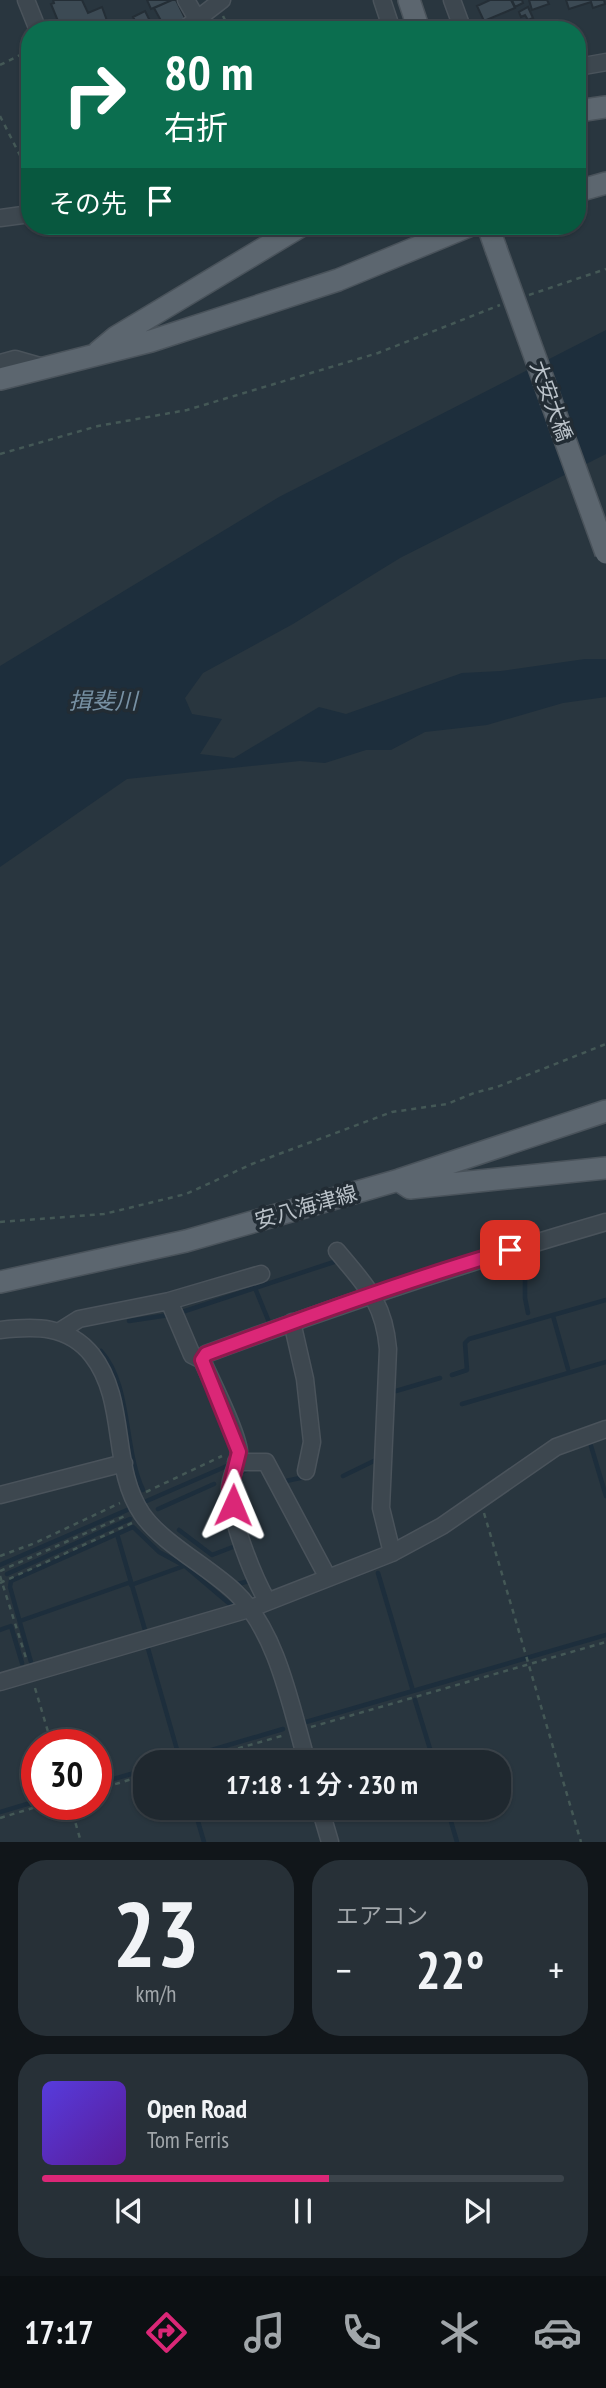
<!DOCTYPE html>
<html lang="ja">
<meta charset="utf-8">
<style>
body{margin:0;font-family:"PT Sans Narrow","Noto Sans JP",sans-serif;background:#273037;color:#f1f3f6;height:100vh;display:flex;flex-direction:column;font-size:26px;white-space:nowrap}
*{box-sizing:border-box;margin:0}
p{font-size:23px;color:#a1a6aa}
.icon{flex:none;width:38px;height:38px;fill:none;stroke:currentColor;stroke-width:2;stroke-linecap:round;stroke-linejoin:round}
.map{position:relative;height:1842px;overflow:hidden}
.drawer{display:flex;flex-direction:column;gap:18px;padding:18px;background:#11161a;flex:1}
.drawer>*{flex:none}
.banner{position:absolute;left:21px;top:21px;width:565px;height:214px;border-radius:28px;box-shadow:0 2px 5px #0004,0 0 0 2px #3c444b;background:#0b6e4f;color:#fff;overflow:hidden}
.speed{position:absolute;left:21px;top:1729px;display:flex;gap:14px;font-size:35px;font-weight:700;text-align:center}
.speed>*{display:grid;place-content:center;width:91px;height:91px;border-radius:50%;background:#1f282f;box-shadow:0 2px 5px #0004,0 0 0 2px #3c444b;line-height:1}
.speed .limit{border:10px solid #d22;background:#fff;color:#111}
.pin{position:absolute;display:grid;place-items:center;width:60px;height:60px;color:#fff;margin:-30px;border-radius:14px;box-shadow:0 4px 10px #0006}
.me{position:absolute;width:77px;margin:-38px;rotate:1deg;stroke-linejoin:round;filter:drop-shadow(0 0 5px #0008)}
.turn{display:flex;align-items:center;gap:24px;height:147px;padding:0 28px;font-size:32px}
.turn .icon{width:91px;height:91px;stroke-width:2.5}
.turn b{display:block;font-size:49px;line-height:60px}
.then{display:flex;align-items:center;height:66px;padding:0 28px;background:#0003;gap:14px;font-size:26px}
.big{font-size:52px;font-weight:600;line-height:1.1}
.drawer .card{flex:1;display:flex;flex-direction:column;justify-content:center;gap:10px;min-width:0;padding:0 24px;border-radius:28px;background:#273037}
.drawer .dial{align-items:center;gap:0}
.dial b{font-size:91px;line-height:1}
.song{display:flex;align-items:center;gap:21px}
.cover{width:84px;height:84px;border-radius:10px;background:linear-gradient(135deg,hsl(250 70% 55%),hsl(270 70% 35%))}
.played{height:7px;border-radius:4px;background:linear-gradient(90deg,#db2777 55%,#3c444b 55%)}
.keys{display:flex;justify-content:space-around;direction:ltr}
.heat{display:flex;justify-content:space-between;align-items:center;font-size:38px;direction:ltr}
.drawer .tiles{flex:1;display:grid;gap:18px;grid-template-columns:1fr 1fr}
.card:last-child{grid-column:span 2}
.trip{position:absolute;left:133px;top:1750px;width:378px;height:70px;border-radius:28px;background:#1f282f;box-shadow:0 2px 5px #0004,0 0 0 2px #3c444b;font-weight:600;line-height:70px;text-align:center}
.menu{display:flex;height:112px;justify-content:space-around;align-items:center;background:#0c1013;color:#a1a6aa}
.menu .icon{width:49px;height:49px}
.menu .selected{color:#db2777}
.menu b{font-size:32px;color:#f1f3f6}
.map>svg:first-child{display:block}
.water{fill:#1d2e3c}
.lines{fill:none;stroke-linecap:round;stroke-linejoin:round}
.stream{stroke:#1d2e3c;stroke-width:4.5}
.building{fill:#3c4a54;stroke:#242e36;stroke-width:2}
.minor-casing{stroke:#4a535b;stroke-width:19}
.major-casing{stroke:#4a535b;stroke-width:24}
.path{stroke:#445856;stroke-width:2.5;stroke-dasharray:5 5;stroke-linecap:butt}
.minor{stroke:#3d474f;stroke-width:16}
.major{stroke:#5c666f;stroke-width:21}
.major-bridge-casing{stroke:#4a535b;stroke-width:24;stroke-linecap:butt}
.major-bridge{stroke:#5c666f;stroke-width:21}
.route-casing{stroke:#8e194d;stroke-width:18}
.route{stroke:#db2777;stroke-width:12}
.labels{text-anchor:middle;stroke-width:7;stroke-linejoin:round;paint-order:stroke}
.street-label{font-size:21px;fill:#bac2c9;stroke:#222c34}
.water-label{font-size:23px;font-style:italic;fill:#7891a4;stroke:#222c34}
</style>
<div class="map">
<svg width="606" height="1842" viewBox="0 0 606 1842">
<rect width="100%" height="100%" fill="#29363f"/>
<!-- water -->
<path class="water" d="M606,330V454L400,558L293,624L203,673L185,698L192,714L222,719L200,754L234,758L319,707L346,714L462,673L501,671L585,659H606V697L563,703L487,725L425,732L391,750H366L325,763L300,761L127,779L0,867V666L279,497Z"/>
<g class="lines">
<!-- stream -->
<path class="stream" d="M525,1259V1298L528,1313
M255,1288L269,1322
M179,1313L337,1261L339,1263
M553,1316L568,1369
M129,1321L169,1315
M101,1351C132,1386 123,1448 143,1490
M452,1375L467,1370L465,1343L469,1339L606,1300
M396,1391L440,1378
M462,1404L606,1362
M591,1446L606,1496
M343,1476L380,1458
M281,1482L305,1477
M238,1497L240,1473L251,1468
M142,1503L227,1466
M158,1509L214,1484
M179,1530L212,1555L238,1545V1547
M117,1534L145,1630
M0,1565L134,1507
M378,1573L413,1691
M7,1574L130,1519
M238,1584L249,1581L247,1576
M131,1585L184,1566
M20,1621L131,1582
M0,1630L11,1626L22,1663
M147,1645L180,1760
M31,1662L10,1587L11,1581L133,1527L159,1552L185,1566L231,1605
M415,1700L434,1762
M306,1722L606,1635
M171,1762L283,1729
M96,1784L145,1770
M194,1808L204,1842
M447,1808L457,1842
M0,1812L37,1801"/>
</g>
<!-- building -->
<path class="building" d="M53,0H82L88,13L102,7L110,29L65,30L63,25L60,26L51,4L54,3Z
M147,0H172L151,9Z
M172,0H176L186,20L168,30H161L160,28L164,26L154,8Z
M490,0H511L515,8L484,21L477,6Z
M512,0H522L523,3L515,7Z
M529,0H547L549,4L532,10Z
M566,0H604L605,4L593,8L591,2L569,9Z
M528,7L533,18L528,20L525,15L521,17L519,12Z
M145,11L153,27L140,30L133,17Z
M275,22L279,30H259Z"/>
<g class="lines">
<defs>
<path id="minor" d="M26,0L38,30
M186,0L197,19
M382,0L392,30
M452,0L463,30
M183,30L222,0
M578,67L606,62
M0,218L30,214
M0,363L15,359L43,367
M337,1251C366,1286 384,1302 388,1349L381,1508L392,1553
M169,1301L192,1355L202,1360C211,1380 237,1432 239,1451C239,1463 230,1476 230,1488C229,1517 253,1576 267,1601
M292,1322L305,1379L312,1442L306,1471
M0,1330C35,1326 68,1325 92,1355C128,1401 110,1467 142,1514C163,1544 209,1567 236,1593C278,1633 291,1708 307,1762
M60,1331L79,1319L169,1301L261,1274
M202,1360L206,1354C338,1305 471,1261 606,1222
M236,1462H266L328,1578
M0,1495L124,1463
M0,1682L249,1609L392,1553L442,1526L556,1447L606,1429
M320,1808L330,1842"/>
<path id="major" d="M409,0L419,30
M578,111L606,107
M578,191L606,183
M488,226L496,249
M98,352L116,337L301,226
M0,379L151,341L338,280L469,226
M401,1182L410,1188L606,1168
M0,1282L186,1241L399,1180L606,1111"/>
</defs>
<!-- minor casing -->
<use href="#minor" class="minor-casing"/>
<!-- major casing -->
<use href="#major" class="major-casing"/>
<!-- path -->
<path class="path" d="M223,16L230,30
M0,65L30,50
M0,116L30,175
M529,295L606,269
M0,454L98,426L187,410L378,353L500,305
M0,1222L104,1214L186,1194L252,1164L392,1112L447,1104L474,1093L497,1087L606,1044
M146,1492L222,1456
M484,1513L581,1842
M0,1556L35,1543L120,1503
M0,1571L127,1515
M0,1576L26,1658
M0,1583L132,1523
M35,1688L52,1745
M311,1727L606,1642
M190,1762L285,1735
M96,1790L145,1775
M70,1804L81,1842
M0,1818L46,1804"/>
<!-- minor -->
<use href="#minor" class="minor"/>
<!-- major -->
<use href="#major" class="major"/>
<defs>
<path id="major-bridge" d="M496,249L606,553"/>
</defs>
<!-- major-bridge casing -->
<use href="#major-bridge" class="major-bridge-casing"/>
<!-- major-bridge -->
<use href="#major-bridge" class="major-bridge"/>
</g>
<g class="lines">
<defs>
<path id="route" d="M233,1505L230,1488L239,1452L202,1360L206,1354C306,1317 407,1280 510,1250"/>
</defs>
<!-- route casing -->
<use href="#route" class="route-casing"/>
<!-- route -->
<use href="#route" class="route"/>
</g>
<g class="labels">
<!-- street labels -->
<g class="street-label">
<text transform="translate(551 401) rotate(70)" y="7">大安大橋</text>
<text transform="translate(306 1207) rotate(-16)" y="7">安八海津線</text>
</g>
<!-- water labels -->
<g class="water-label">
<text x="103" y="709">揖斐川</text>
</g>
</g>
</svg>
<div class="speed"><div class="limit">30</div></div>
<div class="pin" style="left:510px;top:1250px;background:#d93025"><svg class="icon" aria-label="arrive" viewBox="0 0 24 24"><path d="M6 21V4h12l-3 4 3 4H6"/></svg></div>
<svg class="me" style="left:233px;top:1505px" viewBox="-20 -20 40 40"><path d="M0-17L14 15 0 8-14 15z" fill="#db2777" stroke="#fff" stroke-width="4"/></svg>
<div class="trip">17:18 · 1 分 · 230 m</div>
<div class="banner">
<div class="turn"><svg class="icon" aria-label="right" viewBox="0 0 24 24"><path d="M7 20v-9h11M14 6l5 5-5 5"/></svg><div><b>80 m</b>右折</div></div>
<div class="then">その先<svg class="icon" aria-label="arrive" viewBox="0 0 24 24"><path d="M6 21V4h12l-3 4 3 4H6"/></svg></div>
</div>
</div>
<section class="drawer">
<div class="tiles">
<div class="card dial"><b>23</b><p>km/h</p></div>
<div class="card"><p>エアコン</p>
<div class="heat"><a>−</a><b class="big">22°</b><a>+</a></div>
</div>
<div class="card">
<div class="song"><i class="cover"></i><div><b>Open Road</b><p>Tom Ferris</p></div></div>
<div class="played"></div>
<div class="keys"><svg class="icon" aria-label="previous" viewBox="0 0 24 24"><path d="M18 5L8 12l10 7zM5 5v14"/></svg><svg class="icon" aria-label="pause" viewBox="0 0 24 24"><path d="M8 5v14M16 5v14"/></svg><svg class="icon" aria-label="next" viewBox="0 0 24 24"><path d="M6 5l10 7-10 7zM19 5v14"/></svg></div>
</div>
</div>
</section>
<nav class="menu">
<b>17:17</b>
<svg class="icon selected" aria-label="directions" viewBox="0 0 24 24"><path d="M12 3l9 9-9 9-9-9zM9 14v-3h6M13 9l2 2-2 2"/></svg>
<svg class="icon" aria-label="music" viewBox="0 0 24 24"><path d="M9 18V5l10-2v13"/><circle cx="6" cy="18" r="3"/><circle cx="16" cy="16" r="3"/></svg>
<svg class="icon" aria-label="phone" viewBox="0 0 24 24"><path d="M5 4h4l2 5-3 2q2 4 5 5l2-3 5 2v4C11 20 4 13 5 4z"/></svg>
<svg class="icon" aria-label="climate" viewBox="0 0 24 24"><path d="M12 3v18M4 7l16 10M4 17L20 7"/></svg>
<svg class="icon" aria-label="car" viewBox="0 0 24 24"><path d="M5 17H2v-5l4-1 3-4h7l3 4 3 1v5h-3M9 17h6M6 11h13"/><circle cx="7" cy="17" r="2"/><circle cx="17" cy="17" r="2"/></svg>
</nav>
